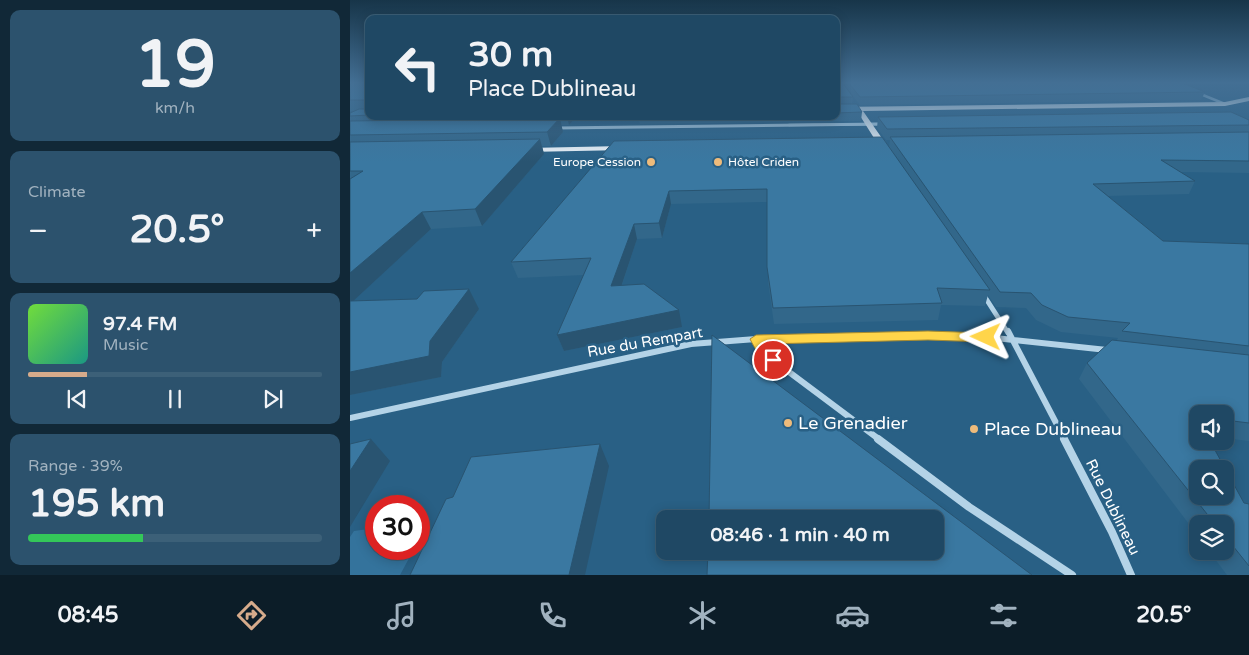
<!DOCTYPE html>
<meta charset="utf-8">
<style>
body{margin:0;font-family:"Varela Round",sans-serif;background:#2c526d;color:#f1f3f6;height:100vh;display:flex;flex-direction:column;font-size:19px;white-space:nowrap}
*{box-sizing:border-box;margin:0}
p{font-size:16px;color:#a1b2bf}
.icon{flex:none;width:28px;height:28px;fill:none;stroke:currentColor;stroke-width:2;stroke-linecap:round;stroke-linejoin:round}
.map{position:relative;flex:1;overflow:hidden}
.side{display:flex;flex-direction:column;gap:10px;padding:10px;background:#112837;width:350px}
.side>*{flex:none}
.guide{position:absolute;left:15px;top:15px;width:475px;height:105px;border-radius:10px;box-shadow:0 2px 12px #0003,0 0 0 1px #3c6078;background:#1f4864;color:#f1f3f6;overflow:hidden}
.controls{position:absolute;left:839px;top:405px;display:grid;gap:10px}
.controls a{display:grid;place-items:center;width:45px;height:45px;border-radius:10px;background:#1f4864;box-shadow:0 2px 12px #0003,0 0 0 1px #3c6078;font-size:25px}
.speed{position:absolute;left:15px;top:495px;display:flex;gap:10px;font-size:25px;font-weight:700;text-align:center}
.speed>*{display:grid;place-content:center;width:65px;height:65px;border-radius:50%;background:#1f4864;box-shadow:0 2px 12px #0003,0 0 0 1px #3c6078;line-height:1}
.speed .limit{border:8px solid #d22;background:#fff;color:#111}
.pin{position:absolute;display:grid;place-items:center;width:42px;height:42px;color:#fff;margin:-21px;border:2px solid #fff;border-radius:50%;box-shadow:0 1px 5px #0007}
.me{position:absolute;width:55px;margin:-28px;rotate:271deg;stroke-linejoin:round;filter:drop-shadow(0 0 4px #0008)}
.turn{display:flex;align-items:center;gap:18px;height:105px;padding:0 20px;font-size:22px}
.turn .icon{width:65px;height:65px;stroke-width:2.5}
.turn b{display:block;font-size:35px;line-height:42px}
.big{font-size:38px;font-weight:700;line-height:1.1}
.side .card{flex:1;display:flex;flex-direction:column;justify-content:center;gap:8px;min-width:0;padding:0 18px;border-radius:10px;background:#2c526d}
.side .dial{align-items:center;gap:0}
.dial b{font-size:65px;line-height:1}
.song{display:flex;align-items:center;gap:15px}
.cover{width:60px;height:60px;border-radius:8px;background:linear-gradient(135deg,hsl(100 70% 55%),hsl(170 70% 35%))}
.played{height:5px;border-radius:2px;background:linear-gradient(90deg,#d6ab8b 20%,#3c6078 20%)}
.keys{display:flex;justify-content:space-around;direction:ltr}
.heat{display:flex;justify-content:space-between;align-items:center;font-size:28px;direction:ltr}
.charge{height:8px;border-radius:4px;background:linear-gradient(90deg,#34c759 39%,#3c6078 0)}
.trip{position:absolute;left:306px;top:510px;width:288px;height:50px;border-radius:10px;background:#1f4864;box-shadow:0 2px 12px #0003,0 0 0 1px #3c6078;font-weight:700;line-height:50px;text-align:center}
.tab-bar{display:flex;height:80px;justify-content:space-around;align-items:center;background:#0c1d28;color:#a1b2bf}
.tab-bar .icon{width:35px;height:35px}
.tab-bar .active{color:#d6ab8b}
.tab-bar b{font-size:22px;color:#f1f3f6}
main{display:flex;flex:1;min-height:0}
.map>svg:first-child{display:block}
.green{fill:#34739c}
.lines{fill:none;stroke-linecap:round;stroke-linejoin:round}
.street-far4{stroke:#b4d3e7;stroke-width:2.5}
.street-far3{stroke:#b4d3e7;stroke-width:3}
.street-far2{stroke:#b4d3e7;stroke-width:5}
.street-far1{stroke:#b4d3e7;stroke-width:6}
.street{stroke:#b4d3e7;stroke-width:8}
.primary{fill:#f5fafe;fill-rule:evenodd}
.wall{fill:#32678a}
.shaded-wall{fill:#295471}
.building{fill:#3a78a1;stroke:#295471;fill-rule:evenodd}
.route{fill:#ffd54a;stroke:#a68a30}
.poi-dot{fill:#eebb7b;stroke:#296085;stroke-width:2}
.labels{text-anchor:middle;stroke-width:5;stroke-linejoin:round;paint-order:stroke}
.far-poi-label{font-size:12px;fill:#fff;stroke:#296085;text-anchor:end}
.street-label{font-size:15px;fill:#fff;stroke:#296085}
.near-poi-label{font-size:18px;fill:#fff;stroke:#296085;text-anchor:start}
</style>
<main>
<section class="side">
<div class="card dial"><b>19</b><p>km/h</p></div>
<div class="card"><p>Climate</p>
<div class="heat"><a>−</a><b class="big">20.5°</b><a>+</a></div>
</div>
<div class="card">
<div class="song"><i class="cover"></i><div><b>97.4 FM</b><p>Music</p></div></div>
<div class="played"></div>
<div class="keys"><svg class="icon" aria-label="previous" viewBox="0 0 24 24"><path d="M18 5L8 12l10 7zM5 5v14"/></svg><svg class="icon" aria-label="pause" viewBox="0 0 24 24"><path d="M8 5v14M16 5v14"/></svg><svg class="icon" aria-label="next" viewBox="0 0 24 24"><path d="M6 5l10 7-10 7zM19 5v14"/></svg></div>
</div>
<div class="card"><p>Range · 39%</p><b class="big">195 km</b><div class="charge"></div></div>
</section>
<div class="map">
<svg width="899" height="575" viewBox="0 0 899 575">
<rect width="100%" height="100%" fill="#296085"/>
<!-- green -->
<path class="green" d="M26,528V549H64L50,575H0V537L4,531Z"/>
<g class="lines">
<!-- street-far4 -->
<path class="street-far4" d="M848,93L875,104
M439,125L532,124"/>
<!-- street-far3 -->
<path class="street-far3" d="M205,128L532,124"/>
<!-- street-far2 -->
<path class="street-far2" d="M633,294L658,333"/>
<!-- street-far1 -->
<path class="street-far1" d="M658,331L715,440
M406,339L423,360L530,440
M0,418L341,344L406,339L578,336L636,337L757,350"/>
<!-- street -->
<path class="street" d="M528,439L619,507L722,575
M714,439L762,532L781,575"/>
<!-- primary -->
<path class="primary" d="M899,97V101L875,106L513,111L536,144L532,146H529L507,111H486V107L875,102Z
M272,146H275V150L177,152L173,150L177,148Z"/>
</g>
<!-- wall -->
<path class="wall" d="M0,82H19V116H52L54,120H72L71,118L76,116H227L219,125H211L213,132L201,146H192L194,154L132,226L81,229L3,301L129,309L92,362L91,377L0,395V113L4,111H0Z
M486,82L503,97L502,104L512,112L511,121L290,124L288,116H486Z
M492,82H830L855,92L851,100L510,105Z
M528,117L899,120V173L830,172L845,181L839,194L758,196L813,241L899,244V441L875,438V414H848V441L894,503L899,504V575H877L859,551H875V524H848V536L729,379L737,363L767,340L768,338L711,332L686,320L676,308L646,307L638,295L635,306L591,305L588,320L424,324L418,282L417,202L321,204L312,238L287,239L272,285L332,327L214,351L207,335L234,275L168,278L161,262L264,141L539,147L540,140H536L527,128Z"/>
<!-- shaded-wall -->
<path class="shaded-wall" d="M217,116H227L219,125Z
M210,118L213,132L201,146L197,132Z
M190,139L194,154L132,226L125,209Z
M319,191L321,204L312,238L309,223Z
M72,212L81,229L0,304V273Z
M284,224L287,239L266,302L261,286Z
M119,289L129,309L92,362L91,377L0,395V372L80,341Z
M329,310L332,327L214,351L207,335Z
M21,439L40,461L0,527V471Z
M250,444L259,466L235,575H219Z"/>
<!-- building -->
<path class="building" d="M6,82H19V100H0V84Z
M486,82H492L503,97H486Z
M498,82H830L855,92L510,97Z
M486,104H507L512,112L486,113Z
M9,109H19V115L0,116V113Z
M881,112L899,120V125L537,129L528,117Z
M76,116H188L71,118Z
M210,118L197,132L0,135V121Z
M899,132V161L811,160L845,181L743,184L813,241L899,244V346L772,331L780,323L718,317L692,305L681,293L650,292L540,137Z
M532,137L640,290L587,288L592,303L423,308L417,267V189L319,191L309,223L284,224L261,286L294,284L329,310L207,335L241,258L161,262L264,141Z
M190,139L125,209L72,212L0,273V179L13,171H0V142Z
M119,289L80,341L79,356L0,372V301L67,299L74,291Z
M362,335L682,575H357L358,551H585V519H359Z
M762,340L899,355V423L875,420V414H848V416H846L848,419V441H860L894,503L899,504V566L875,536V524H865L737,363ZM848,469H875V496H848Z
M21,439L0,471V444Z
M250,444L219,575H60L96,499L103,497L121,457Z"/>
<!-- sky -->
<linearGradient id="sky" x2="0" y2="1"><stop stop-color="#173549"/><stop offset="0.51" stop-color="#436f94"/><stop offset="1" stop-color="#436f94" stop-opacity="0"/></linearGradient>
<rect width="899" height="162" fill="url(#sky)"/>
<!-- route -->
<path class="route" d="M578,331L636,333L643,337L636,342L578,340L415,344L430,360L423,365C412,361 405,349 400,339L406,335Z"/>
<!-- markers -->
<g class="poi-dot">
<circle cx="301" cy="162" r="5"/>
<circle cx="368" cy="162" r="5"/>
<circle cx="438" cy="423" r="5"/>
<circle cx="624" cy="429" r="5"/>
</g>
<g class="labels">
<!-- far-poi labels -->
<g class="far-poi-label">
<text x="291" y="166">Europe Cession</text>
<text x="378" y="166" text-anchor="start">Hôtel Criden</text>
</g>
<!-- street labels -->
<g class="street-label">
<text transform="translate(295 342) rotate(-10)" y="5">Rue du Rempart</text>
<text transform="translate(763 507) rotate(64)" y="5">Rue Dublineau</text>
</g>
<!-- near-poi labels -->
<g class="near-poi-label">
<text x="448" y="429">Le Grenadier</text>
<text x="634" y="435">Place Dublineau</text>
</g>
</g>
</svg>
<div class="controls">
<a><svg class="icon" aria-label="sound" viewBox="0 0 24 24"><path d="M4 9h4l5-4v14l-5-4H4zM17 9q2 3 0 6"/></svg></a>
<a><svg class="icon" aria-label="search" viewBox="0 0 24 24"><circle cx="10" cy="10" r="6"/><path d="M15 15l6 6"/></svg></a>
<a><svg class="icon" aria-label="layers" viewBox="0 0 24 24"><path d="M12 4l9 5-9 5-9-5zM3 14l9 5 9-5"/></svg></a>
</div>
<div class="speed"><div class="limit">30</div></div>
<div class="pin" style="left:423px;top:360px;background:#d93025"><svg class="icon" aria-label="arrive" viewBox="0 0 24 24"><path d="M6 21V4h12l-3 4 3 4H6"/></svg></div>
<svg class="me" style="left:636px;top:337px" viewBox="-20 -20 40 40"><path d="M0-17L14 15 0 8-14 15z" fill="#ffd54a" stroke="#fff" stroke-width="4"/></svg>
<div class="trip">08:46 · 1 min · 40 m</div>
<div class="guide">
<div class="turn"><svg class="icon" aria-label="left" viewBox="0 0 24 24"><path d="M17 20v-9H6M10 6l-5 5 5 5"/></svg><div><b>30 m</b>Place Dublineau</div></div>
</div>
</div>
</main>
<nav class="tab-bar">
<b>08:45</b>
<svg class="icon active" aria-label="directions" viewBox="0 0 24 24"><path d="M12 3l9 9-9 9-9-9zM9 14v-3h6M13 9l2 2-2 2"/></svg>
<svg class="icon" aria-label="music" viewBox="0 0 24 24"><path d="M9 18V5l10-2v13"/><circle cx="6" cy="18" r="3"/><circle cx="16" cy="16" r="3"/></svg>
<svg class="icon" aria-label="phone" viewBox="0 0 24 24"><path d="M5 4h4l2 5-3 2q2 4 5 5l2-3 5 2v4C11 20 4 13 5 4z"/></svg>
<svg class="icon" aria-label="climate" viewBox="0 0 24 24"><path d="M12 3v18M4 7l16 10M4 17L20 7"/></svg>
<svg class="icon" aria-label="car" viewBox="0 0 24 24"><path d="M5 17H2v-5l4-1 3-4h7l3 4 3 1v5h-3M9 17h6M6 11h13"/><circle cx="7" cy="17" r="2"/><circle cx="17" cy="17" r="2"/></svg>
<svg class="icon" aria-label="filters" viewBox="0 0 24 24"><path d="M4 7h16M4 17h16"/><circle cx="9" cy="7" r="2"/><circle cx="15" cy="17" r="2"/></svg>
<b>20.5°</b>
</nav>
